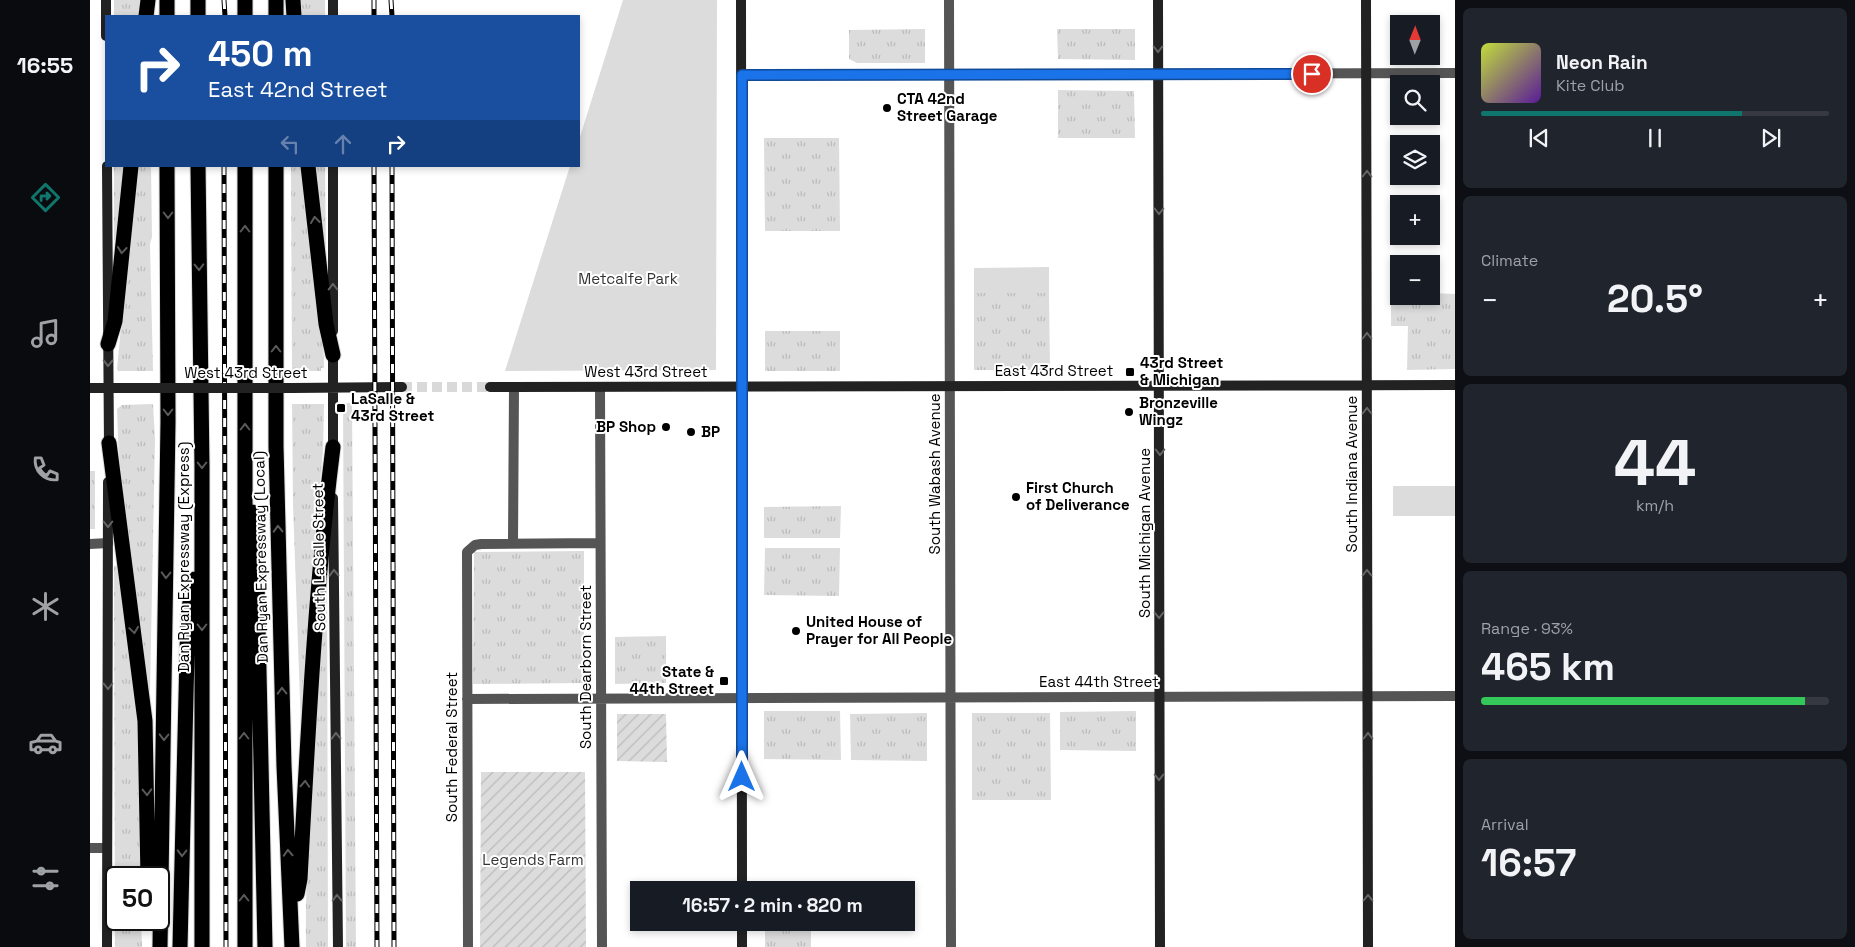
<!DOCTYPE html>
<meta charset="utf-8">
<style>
body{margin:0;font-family:"Space Grotesk",sans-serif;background:#20242c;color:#f1f3f6;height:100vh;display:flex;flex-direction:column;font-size:19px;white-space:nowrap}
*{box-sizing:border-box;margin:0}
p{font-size:16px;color:#9ea1a6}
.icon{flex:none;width:28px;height:28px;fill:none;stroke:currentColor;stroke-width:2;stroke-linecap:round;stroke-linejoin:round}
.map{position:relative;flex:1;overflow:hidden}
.sheet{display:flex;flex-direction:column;gap:8px;padding:8px;background:#0d0f14;width:400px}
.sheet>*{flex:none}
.top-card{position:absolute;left:15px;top:15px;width:475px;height:152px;border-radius:0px;box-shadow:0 2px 8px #0003;background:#1a4fa0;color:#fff;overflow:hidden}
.needle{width:32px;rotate:1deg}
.fabs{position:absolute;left:1300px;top:15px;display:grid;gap:10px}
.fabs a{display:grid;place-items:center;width:50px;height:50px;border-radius:0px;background:#171b24;box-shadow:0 2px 8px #0003;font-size:25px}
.speed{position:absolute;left:15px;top:866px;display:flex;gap:10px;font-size:25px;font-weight:700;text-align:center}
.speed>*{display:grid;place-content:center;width:65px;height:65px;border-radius:50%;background:#171b24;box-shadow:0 2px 8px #0003;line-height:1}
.speed .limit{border:2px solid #111;border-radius:8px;background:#fff;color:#111}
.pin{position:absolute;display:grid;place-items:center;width:42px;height:42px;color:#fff;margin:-21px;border:2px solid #fff;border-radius:50%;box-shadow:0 1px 5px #0007}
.me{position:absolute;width:55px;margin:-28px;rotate:0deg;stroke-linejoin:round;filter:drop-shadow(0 0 4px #0008)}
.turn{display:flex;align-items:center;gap:18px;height:105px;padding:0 20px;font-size:22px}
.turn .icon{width:65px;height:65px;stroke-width:2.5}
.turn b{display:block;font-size:35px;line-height:42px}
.lanes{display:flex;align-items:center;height:48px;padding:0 20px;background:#0003;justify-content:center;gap:25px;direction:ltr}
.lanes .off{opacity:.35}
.big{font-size:38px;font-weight:700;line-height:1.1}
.sheet .card{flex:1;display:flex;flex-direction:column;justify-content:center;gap:8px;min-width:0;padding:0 18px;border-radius:8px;background:#20242c}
.sheet .dial{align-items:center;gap:0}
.dial b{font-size:65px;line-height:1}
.song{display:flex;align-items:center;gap:15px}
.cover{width:60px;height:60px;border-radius:8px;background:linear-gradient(135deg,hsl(70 70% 55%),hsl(270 70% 35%))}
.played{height:5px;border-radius:2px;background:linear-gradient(90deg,#0f766e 75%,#363941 75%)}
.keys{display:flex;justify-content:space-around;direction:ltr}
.heat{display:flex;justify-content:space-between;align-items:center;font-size:28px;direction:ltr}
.charge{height:8px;border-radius:4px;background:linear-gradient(90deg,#34c759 93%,#363941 0)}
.trip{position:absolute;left:540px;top:881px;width:285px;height:50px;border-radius:0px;background:#171b24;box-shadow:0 2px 8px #0003;font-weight:700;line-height:50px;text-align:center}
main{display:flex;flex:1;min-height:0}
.tabs{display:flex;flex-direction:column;width:90px;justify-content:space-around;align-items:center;background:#090b0e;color:#9ea1a6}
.tabs .icon{width:35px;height:35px}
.tabs .current{color:#0f766e}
.tabs b{font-size:22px;color:#f1f3f6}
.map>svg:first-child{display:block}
.grass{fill:url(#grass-tufts)}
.park{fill:#dcdcdc}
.garden{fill:url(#garden-furrows)}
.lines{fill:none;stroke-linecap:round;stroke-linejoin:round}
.secondary-tunnel{stroke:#d9d9d9;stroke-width:10;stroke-dasharray:10 5;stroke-linecap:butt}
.highway-casing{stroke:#dbdbdb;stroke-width:17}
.street{stroke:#555;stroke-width:10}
.secondary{stroke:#222;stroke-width:10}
.highway{stroke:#000;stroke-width:15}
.rail-casing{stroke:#000;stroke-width:5}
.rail{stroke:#fff;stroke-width:3;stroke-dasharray:9;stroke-linecap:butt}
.secondary-bridge{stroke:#222;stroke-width:10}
.oneway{stroke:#646464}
.oneway2{stroke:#595959}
.route-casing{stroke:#114b97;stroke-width:12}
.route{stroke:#1a73e8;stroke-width:9}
.poi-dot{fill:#000;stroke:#fff;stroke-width:2}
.labels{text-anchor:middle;stroke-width:4;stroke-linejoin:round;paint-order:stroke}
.poi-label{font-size:15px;font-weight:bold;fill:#000;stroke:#fff;text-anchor:start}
.park-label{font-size:15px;fill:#333;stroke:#fff}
.street-label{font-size:15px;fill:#000;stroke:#fff}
</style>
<main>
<nav class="tabs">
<b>16:55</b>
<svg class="icon current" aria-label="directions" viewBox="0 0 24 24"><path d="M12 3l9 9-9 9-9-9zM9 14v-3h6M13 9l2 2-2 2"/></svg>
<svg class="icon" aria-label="music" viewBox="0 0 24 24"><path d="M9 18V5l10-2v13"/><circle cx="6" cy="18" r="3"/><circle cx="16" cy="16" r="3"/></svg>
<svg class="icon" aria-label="phone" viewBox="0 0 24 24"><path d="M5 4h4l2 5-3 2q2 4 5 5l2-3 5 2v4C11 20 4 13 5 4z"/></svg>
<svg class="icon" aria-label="climate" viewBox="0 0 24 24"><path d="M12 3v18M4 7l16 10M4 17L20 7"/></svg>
<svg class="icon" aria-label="car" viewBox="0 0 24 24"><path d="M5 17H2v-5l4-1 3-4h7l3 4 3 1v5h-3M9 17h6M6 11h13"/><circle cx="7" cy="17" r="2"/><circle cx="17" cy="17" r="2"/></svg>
<svg class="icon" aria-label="filters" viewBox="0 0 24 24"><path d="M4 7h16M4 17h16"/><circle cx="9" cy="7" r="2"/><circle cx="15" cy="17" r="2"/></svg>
</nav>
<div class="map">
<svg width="1365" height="947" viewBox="0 0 1365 947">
<defs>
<pattern id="grass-tufts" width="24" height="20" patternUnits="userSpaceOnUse" patternTransform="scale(1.25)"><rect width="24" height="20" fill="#dcdcdc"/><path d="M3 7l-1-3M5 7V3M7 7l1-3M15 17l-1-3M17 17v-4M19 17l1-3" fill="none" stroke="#bbb"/></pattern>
<pattern id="garden-furrows" width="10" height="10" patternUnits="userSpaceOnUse" patternTransform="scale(1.25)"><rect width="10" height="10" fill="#dcdcdc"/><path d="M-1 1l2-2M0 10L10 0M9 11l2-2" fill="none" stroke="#bbb"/></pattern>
</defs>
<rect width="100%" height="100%" fill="#fff"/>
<!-- grass -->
<path class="grass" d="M24,0H52L50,16H24Z
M209,0H235V16H210Z
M835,29V63H767L759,59V30Z
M967,29H1045V60L968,59Z
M968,90L1044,91L1045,138H968Z
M674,138H749L750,231H675Z
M24,166H35L27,240H24Z
M46,166H61L62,237L60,244L63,371H28L27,369Z
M201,166H212L234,358V368H231V371H202Z
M225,166H235L236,258Z
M884,293H959L960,370H884Z
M1301,293H1309V296H1341V293L1365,294V369L1317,370L1318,326H1301Z
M675,331H750V371H675Z
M253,403H262L266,947H256Z
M63,404L65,439L60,691H57L29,462L27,409L32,405Z
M202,404H234L233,450L214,669L213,726L211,727L203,505Z
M0,471H5V529H0Z
M751,506L750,538H674V507Z
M675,548H750L749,596L674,595Z
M494,551V683L383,684L384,552Z
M24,566H29L48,705L51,877L26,878V920H51L52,947H25Z
M237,570L238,947H216C215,881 220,815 224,749C227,689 229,630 237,570Z
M576,636V683L525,684V637Z
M674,711H750L751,760L674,759Z
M1046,711V751L970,750V712Z
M837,713V761L761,760L760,714Z
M882,713H960L961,800H882Z
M675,923H721V947H675Z"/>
<!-- park -->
<path class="park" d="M533,0H627L626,370L415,371L480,166H489V140Z
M959,267V293H884V268Z
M1303,486H1365V516H1303Z"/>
<!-- garden -->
<path class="garden" d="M527,714H576L577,762L527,761Z
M391,772H495L496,947H390Z"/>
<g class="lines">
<!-- secondary-tunnel -->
<path class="secondary-tunnel" d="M312,387H400"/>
<defs>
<path id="highway" d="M77,0V16
M108,0V16
M186,0V16
M203,0L204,16
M56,16L58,0
M155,16V0
M108,166L112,466V947
M186,166V446L194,766L202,947
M218,166L236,324L243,355
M18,344L25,321L41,166
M19,443L55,721L58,878
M162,512L166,534L175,947
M207,894L210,879C218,734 225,590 243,447
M70,947L78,422L77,166
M90,947L98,612L105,579
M155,947V166"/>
</defs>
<!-- highway casing -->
<use href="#highway" class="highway-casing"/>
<!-- street -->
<path class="street" d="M859,0L861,947
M651,75L1365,73
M510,387L512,947
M423,543L424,387
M0,544L18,543
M377,699L1365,696
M0,848H17
M378,947L377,552L385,545L391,544L510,543"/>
<!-- secondary -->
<path class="secondary" d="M16,0V36
M243,0V16
M651,0L652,890
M1068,0L1070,947
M1276,0L1278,947
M17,166L19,448
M243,166V331
M400,387L1365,385
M0,388H63
M202,388L312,387
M243,454V351
M243,498L248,947
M652,922V947
M17,947L18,482"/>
<!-- highway -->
<use href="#highway" class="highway"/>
<defs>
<path id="rail" d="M134,0L135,16
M284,0V16
M301,0L302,16
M134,166L136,947
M284,166L287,947
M302,166L304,947"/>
</defs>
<!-- rail casing -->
<use href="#rail" class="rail-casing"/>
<!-- rail -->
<use href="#rail" class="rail"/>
<!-- secondary-bridge -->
<path class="secondary-bridge" d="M63,388H202"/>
</g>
<!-- one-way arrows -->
<defs><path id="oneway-chevron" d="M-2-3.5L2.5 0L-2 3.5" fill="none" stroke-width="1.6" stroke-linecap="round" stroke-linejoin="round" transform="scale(1.25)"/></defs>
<g class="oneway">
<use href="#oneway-chevron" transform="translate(1068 49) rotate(90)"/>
<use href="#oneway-chevron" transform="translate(1277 174) rotate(-90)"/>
<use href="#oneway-chevron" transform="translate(1069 211) rotate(90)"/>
<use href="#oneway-chevron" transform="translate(243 287) rotate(-90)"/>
<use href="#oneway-chevron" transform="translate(1277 336) rotate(-90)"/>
<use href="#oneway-chevron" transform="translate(18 363) rotate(91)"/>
<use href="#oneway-chevron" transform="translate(1277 411) rotate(-90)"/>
<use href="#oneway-chevron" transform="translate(1070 452) rotate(90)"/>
<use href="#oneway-chevron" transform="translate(18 524) rotate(90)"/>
<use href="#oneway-chevron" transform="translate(244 573) rotate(-91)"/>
<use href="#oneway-chevron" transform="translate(1277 573) rotate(-90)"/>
<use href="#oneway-chevron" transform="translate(1069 615) rotate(90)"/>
<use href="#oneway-chevron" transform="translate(18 686) rotate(90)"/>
<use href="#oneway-chevron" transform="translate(246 736) rotate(-91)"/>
<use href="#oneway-chevron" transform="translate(1278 736) rotate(-90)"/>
<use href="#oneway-chevron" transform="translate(1069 777) rotate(90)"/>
<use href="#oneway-chevron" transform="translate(247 898) rotate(-91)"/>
<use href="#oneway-chevron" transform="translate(1278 898) rotate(-90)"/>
</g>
<g class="oneway2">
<use href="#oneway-chevron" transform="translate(78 215) rotate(90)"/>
<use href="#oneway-chevron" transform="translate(225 220) rotate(-96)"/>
<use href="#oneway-chevron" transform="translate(155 229) rotate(-90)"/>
<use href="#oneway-chevron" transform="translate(32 250) rotate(96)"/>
<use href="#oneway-chevron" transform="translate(109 267) rotate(89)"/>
<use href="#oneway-chevron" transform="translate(186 349) rotate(-90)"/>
<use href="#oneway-chevron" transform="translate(78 412) rotate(90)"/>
<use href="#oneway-chevron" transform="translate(155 427) rotate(-90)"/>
<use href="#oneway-chevron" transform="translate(112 465) rotate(90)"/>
<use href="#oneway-chevron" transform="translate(188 529) rotate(-91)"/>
<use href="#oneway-chevron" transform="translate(76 575) rotate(91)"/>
<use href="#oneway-chevron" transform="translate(112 627) rotate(90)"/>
<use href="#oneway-chevron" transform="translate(44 630) rotate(82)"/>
<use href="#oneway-chevron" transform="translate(192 691) rotate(-91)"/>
<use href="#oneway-chevron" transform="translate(154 736) rotate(-90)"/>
<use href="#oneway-chevron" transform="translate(74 737) rotate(91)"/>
<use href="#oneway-chevron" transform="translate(215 784) rotate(-87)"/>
<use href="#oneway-chevron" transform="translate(57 792) rotate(88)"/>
<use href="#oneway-chevron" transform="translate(92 853) rotate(91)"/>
<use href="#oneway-chevron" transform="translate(198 853) rotate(-93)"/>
<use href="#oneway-chevron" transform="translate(154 898) rotate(-90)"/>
</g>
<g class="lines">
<defs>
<path id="route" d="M652,777V75L1222,74"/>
</defs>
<!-- route casing -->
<use href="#route" class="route-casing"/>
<!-- route -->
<use href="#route" class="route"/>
</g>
<!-- markers -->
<g class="poi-dot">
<circle cx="797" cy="108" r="5"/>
<rect x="1035" y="367" width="10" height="10" rx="2.5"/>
<rect x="246" y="403" width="10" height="10" rx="2.5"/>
<circle cx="1039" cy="412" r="5"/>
<circle cx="576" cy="427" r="5"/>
<circle cx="601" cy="432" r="5"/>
<circle cx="926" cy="497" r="5"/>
<circle cx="706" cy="631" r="5"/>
<rect x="629" y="676" width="10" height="10" rx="2.5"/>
</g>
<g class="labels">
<!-- poi labels -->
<g class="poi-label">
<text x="807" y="104">CTA 42nd<tspan x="807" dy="17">Street Garage</tspan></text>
<text x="1050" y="368">43rd Street<tspan x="1050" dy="17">&amp; Michigan</tspan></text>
<text x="261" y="404">LaSalle &amp;<tspan x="261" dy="17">43rd Street</tspan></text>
<text x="1049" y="408">Bronzeville<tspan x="1049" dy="17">Wingz</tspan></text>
<text x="566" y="432" text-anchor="end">BP Shop</text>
<text x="611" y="437">BP</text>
<text x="936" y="493">First Church<tspan x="936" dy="17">of Deliverance</tspan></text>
<text x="716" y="627">United House of<tspan x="716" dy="17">Prayer for All People</tspan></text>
<text x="624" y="677" text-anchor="end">State &amp;<tspan x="624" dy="17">44th Street</tspan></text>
</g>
<!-- park labels -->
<g class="park-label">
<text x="538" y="284">Metcalfe Park</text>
<text x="443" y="865">Legends Farm</text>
</g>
<!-- street labels -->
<g class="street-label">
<text x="964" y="376">East 43rd Street</text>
<text x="556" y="377">West 43rd Street</text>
<text x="156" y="378">West 43rd Street</text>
<text transform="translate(845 474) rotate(-90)" y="5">South Wabash Avenue</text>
<text transform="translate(1262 474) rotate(-90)" y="5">South Indiana Avenue</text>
<text transform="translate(1055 533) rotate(-90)" y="5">South Michigan Avenue</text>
<text transform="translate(94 557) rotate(-90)" y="5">Dan Ryan Expressway (Express)</text>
<text transform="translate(171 557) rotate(-91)" y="5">Dan Ryan Expressway (Local)</text>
<text transform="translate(229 557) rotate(-91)" y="5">South LaSalle Street</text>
<text transform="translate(496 667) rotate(-90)" y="5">South Dearborn Street</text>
<text x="1009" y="687">East 44th Street</text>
<text transform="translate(362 747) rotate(-90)" y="5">South Federal Street</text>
</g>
</g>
</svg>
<div class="fabs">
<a><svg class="needle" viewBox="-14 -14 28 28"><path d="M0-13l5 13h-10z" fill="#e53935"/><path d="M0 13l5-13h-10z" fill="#9ea1a6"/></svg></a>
<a><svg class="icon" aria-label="search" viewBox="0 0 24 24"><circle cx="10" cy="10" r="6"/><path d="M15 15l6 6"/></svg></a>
<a><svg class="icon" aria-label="layers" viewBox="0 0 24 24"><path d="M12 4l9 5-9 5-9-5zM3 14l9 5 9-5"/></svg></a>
<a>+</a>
<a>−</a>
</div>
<div class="speed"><div class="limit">50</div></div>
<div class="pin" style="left:1222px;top:74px;background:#d93025"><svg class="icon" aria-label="arrive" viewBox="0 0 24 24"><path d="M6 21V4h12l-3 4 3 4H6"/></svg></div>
<svg class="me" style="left:652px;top:777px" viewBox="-20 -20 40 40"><path d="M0-17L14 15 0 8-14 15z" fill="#1a73e8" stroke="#fff" stroke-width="4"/></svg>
<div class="trip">16:57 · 2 min · 820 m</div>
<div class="top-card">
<div class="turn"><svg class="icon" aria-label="right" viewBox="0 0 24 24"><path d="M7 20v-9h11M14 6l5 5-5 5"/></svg><div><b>450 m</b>East 42nd Street</div></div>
<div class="lanes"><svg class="icon off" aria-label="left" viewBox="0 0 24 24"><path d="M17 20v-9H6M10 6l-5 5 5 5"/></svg><svg class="icon off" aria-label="ahead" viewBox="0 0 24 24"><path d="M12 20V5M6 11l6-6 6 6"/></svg><svg class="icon" aria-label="right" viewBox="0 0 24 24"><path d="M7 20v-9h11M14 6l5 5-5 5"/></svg></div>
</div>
</div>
<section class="sheet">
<div class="card">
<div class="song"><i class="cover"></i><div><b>Neon Rain</b><p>Kite Club</p></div></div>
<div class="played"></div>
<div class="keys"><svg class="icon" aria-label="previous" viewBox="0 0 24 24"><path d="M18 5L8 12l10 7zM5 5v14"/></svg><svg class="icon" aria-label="pause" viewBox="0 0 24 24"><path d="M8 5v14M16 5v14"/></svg><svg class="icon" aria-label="next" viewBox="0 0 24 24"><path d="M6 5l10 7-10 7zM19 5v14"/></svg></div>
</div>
<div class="card"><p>Climate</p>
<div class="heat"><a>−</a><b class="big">20.5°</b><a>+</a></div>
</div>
<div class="card dial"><b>44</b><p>km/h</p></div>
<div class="card"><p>Range · 93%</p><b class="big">465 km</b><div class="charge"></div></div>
<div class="card"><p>Arrival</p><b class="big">16:57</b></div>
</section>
</main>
